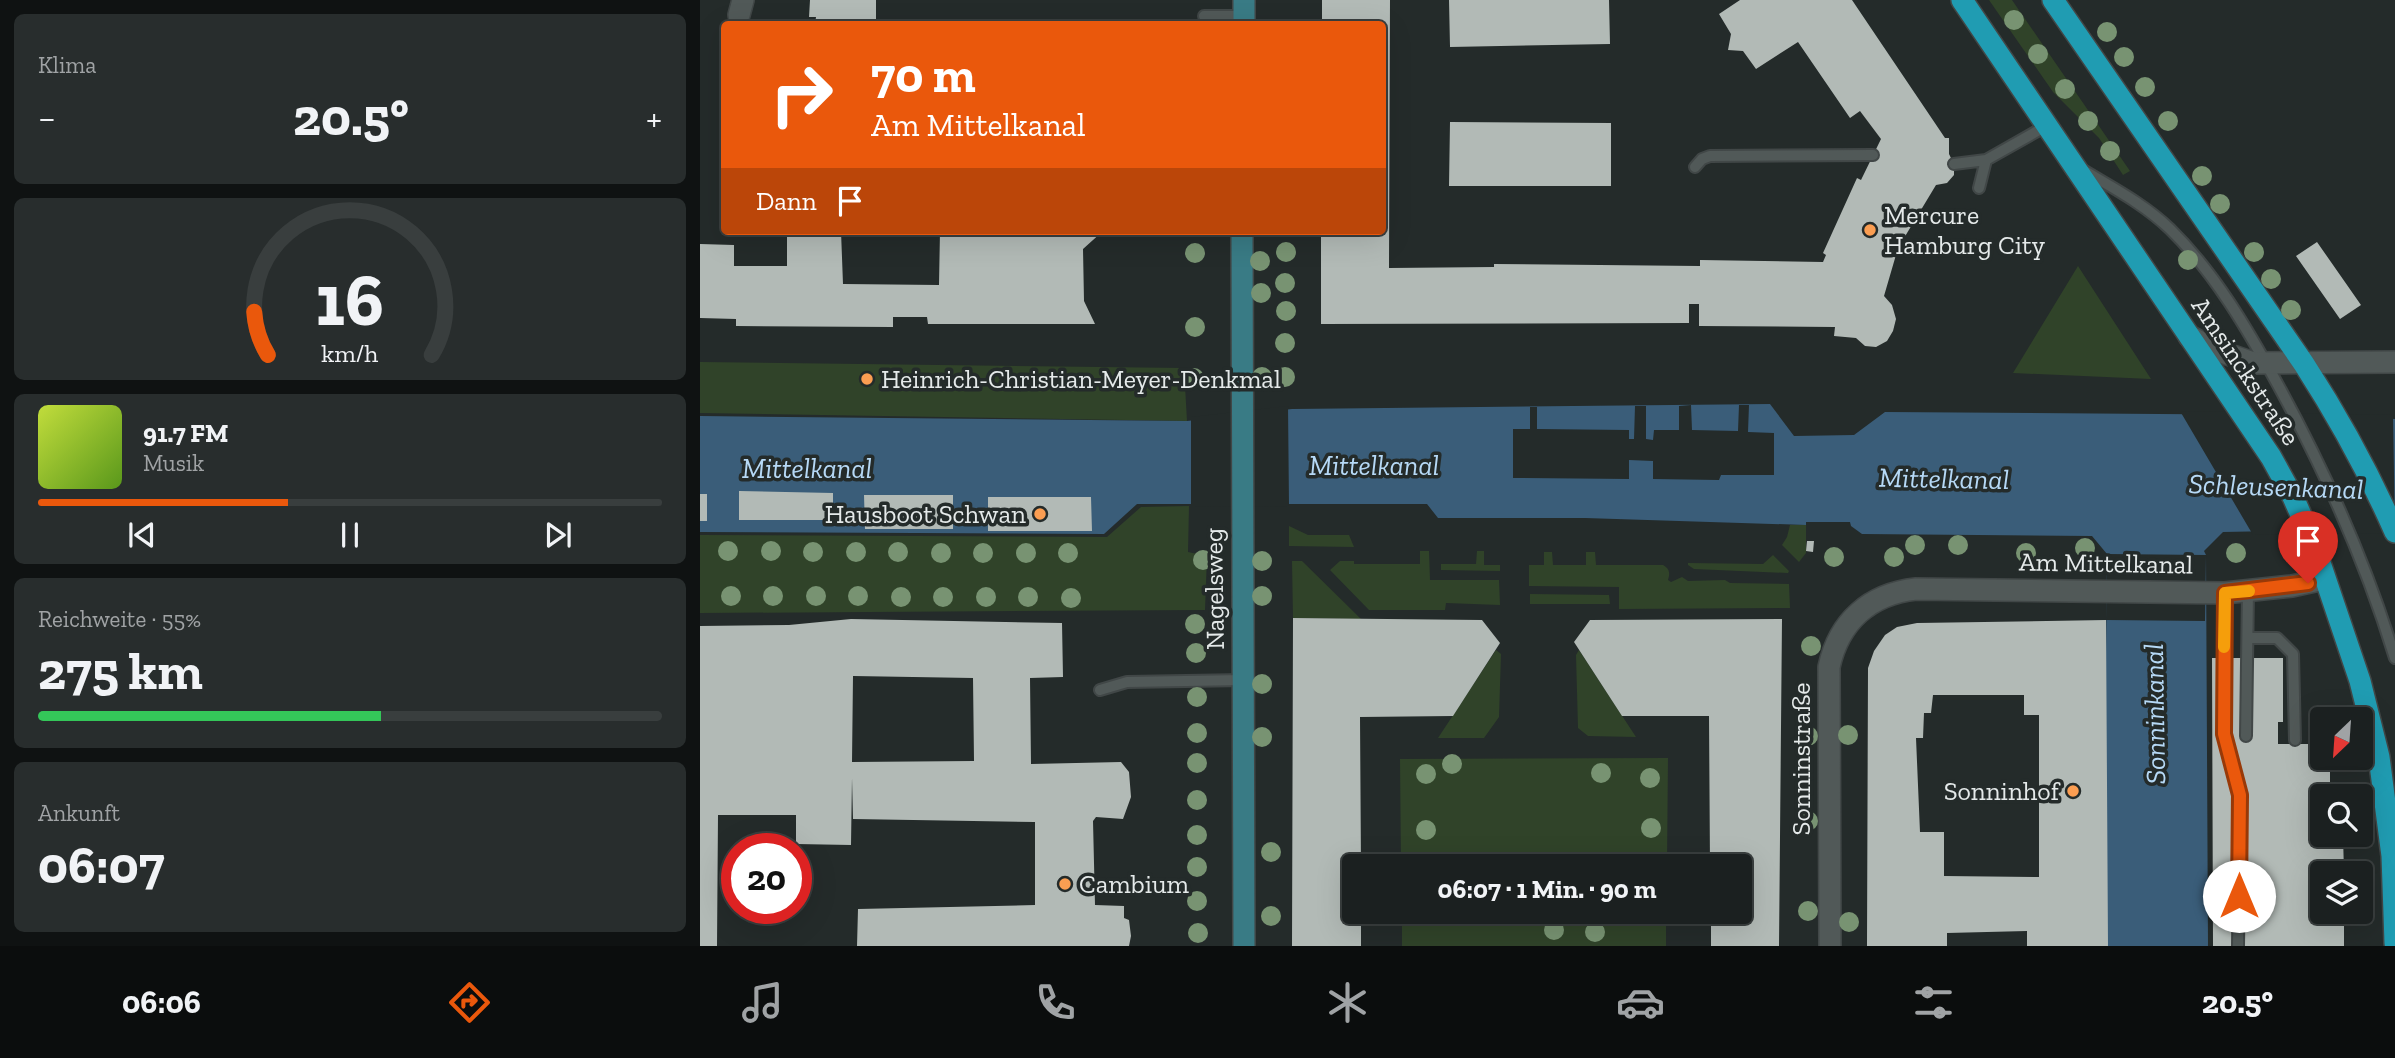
<!DOCTYPE html>
<html lang="de">
<meta charset="utf-8">
<style>
body{margin:0;font-family:"Zilla Slab",serif;background:#282d2d;color:#f1f3f6;height:100vh;display:flex;flex-direction:column;font-size:26px;white-space:nowrap}
*{box-sizing:border-box;margin:0}
p{font-size:23px;color:#a0a3a5}
.icon{flex:none;width:38px;height:38px;fill:none;stroke:currentColor;stroke-width:2;stroke-linecap:round;stroke-linejoin:round}
.map{position:relative;flex:1;overflow:hidden}
.details{display:flex;flex-direction:column;gap:14px;padding:14px;background:#0f1212;width:700px}
.details>*{flex:none}
.top-card{position:absolute;left:21px;top:21px;width:665px;height:214px;border-radius:7px;box-shadow:0 7px 28px #0002,0 0 0 2px #393e3e;background:#ea580c;color:#fff;overflow:hidden}
.needle{width:46px;rotate:205deg}
.controls{position:absolute;left:1610px;top:707px;display:grid;gap:14px}
.controls a{display:grid;place-items:center;width:63px;height:63px;border-radius:7px;background:#1b2020;box-shadow:0 7px 28px #0002,0 0 0 2px #393e3e;font-size:35px}
.speed{position:absolute;left:21px;top:833px;display:flex;gap:14px;font-size:35px;font-weight:700;text-align:center}
.speed>*{display:grid;place-content:center;width:91px;height:91px;border-radius:50%;background:#1b2020;box-shadow:0 7px 28px #0002,0 0 0 2px #393e3e;line-height:1}
.speed .limit{border:10px solid #d22;background:#fff;color:#111}
.pin{position:absolute;display:grid;place-items:center;width:60px;height:60px;color:#fff;margin:-72px -30px;border-radius:50% 50% 50% 0;rotate:-45deg;box-shadow:0 0 7px #0007}
.pin .icon{rotate:45deg}
.me{position:absolute;width:77px;margin:-38px;rotate:0deg;stroke-linejoin:round;filter:drop-shadow(0 0 5px #0008)}
.turn{display:flex;align-items:center;gap:24px;height:147px;padding:0 35px;font-size:32px}
.turn .icon{width:91px;height:91px;stroke-width:2.5}
.turn b{display:block;font-size:49px;line-height:60px}
.then{display:flex;align-items:center;height:66px;padding:0 35px;background:#0003;gap:14px;font-size:26px}
.big{font-size:52px;font-weight:700;line-height:1.1}
.details .tile{flex:1;display:flex;flex-direction:column;justify-content:center;gap:10px;min-width:0;padding:0 24px;border-radius:10px;background:#282d2d}
.details .dial{align-items:center;gap:0}
.dial svg{height:182px;overflow:visible;fill:none;stroke:#393e3e;stroke-width:7;stroke-linecap:round;text-anchor:middle}
.dial text{fill:#f1f3f6;stroke:none}
.song{display:flex;align-items:center;gap:21px}
.cover{width:84px;height:84px;border-radius:10px;background:linear-gradient(135deg,hsl(70 70% 55%),hsl(90 70% 35%))}
.played{height:7px;border-radius:4px;background:linear-gradient(90deg,#ea580c 40%,#393e3e 40%)}
.keys{display:flex;justify-content:space-around;direction:ltr}
.heat{display:flex;justify-content:space-between;align-items:center;font-size:38px;direction:ltr}
.charge{height:10px;border-radius:5px;background:linear-gradient(90deg,#34c759 55%,#393e3e 0)}
.trip{position:absolute;left:642px;top:854px;width:410px;height:70px;border-radius:7px;background:#1b2020;box-shadow:0 7px 28px #0002,0 0 0 2px #393e3e;font-weight:700;line-height:70px;text-align:center}
.tab-bar{display:flex;height:112px;justify-content:space-around;align-items:center;background:#0b0d0d;color:#a0a3a5}
.tab-bar .icon{width:49px;height:49px}
.tab-bar .active{color:#ea580c}
.tab-bar b{font-size:32px;color:#f1f3f6}
main{display:flex;flex:1;min-height:0}
.map>svg:first-child{display:block}
.green{fill:#304329}
.water{fill:#3a5d79}
.pier{fill:#242b2a}
.building{fill:#b2bab6;fill-rule:evenodd}
.lines{fill:none;stroke-linecap:round;stroke-linejoin:round}
.lane-casing{stroke:#414747;stroke-width:14}
.street-casing{stroke:#414747;stroke-width:24}
.secondary-casing{stroke:#414747;stroke-width:24}
.primary-casing{stroke:#414747;stroke-width:24}
.lane{stroke:#515958;stroke-width:10}
.street{stroke:#515958;stroke-width:21}
.secondary{stroke:#397b85;stroke-width:21}
.primary{stroke:#209cb2;stroke-width:21}
.tree{fill:#789372}
.route-casing{stroke:#983908;stroke-width:18}
.route{stroke:#ea580c;stroke-width:12}
.slow{stroke:#f59e0b;stroke-width:12}
.poi-dot{fill:#fb9e52;stroke:#242b2a;stroke-width:2.5}
.labels{text-anchor:middle;stroke-width:7;stroke-linejoin:round;paint-order:stroke}
.poi-label{font-size:26px;fill:#e5eaea;stroke:#242b2a;text-anchor:start}
.street-label{font-size:26px;fill:#e5eaea;stroke:#242b2a}
.water-label{font-size:28px;font-style:italic;fill:#b6d9f6;stroke:#242b2a}
</style>
<main>
<section class="details">
<div class="tile"><p>Klima</p>
<div class="heat"><a>−</a><b class="big">20.5°</b><a>+</a></div>
</div>
<div class="tile dial"><svg viewBox="0 0 100 80">
<path d="M14 69A42 42 0 1 1 86 69"/>
<path d="M14 69A42 42 0 0 1 8 50" stroke="#ea580c"/>
<text x="50" y="56" font-size="32" font-weight="700">16</text>
<text x="50" y="72" font-size="11">km/h</text>
</svg></div>
<div class="tile">
<div class="song"><i class="cover"></i><div><b>91.7 FM</b><p>Musik</p></div></div>
<div class="played"></div>
<div class="keys"><svg class="icon" aria-label="previous" viewBox="0 0 24 24"><path d="M18 5L8 12l10 7zM5 5v14"/></svg><svg class="icon" aria-label="pause" viewBox="0 0 24 24"><path d="M8 5v14M16 5v14"/></svg><svg class="icon" aria-label="next" viewBox="0 0 24 24"><path d="M6 5l10 7-10 7zM19 5v14"/></svg></div>
</div>
<div class="tile"><p>Reichweite · 55%</p><b class="big">275 km</b><div class="charge"></div></div>
<div class="tile"><p>Ankunft</p><b class="big">06:07</b></div>
</section>
<div class="map">
<svg width="1695" height="946" viewBox="0 0 1695 946">
<rect width="100%" height="100%" fill="#242b2a"/>
<!-- green -->
<path class="green" d="M1289,0H1312L1430,171L1423,175L1399,138L1353,92Z
M1378,266L1451,379L1313,373Z
M0,362L484,368L487,421L0,413Z
M489,506L488,552L507,556L505,610L0,613V535L407,537L441,507Z
M1090,525H1106V553L1099,562L1082,545L1087,537Z
M589,526L608,535H649L654,547L589,546Z
M720,551H729L730,580H799L800,605L746,603L745,610H669L630,570L640,561H654V564H720Z
M777,551H784V565H800V571L741,570V564H776Z
M844,552H852L853,565H886V552H895L896,565H963C970,569 970,573 968,580L971,582L982,577L988,581L1025,580L1030,583L1089,584L1090,608L919,609V587L829,586V565H844Z
M1073,555L1089,571L1088,573L994,569L988,565V563L1063,564Z
M592,561H602L661,619L593,618Z
M830,594L909,595L910,604H830Z
M796,650L801,654L799,717L784,738H738Z
M879,650L936,737L888,736L878,728L876,655Z
M968,758L967,866H701L700,759Z
M702,912H966V946H702Z"/>
<!-- water -->
<path class="water" d="M1070,404L1094,436L1154,435L1185,412L1591,415L1695,419V529L1523,532L1504,551L1506,555L1508,946H1403L1407,554L1392,536L1162,534L1151,526L1150,522H1106V525L885,518H738L727,504H437L404,534L0,532V416L487,421L592,409Z"/>
<!-- pier -->
<path class="pier" d="M991,405L992,430L1038,431L1039,405H1049L1048,432L1074,433V475H1021L1019,480L953,479V461L929,460V479L813,478V429H830V407H837V429L929,430V439H934L935,406H946V439L953,440L954,430H979V406Z
M588,406L589,506L491,507V417Z
M1480,411L1693,415L1695,533L1553,535Z
M1407,554L1506,555L1505,621L1406,620Z"/>
<!-- building -->
<path class="building" d="M110,0H176V24H115L116,17H109Z
M622,0H690L689,268L794,267V264L1000,266V260L1123,262L1126,255L1123,253L1157,178L1161,180L1181,139L1160,111L1150,118L1098,42L1056,69L1043,51L1028,50L1031,34L1019,14L1040,0H1152L1245,138H1249V154L1254,164V175L1247,183L1236,185L1198,248L1184,296L1192,305L1196,319L1193,331L1187,341L1176,347L1165,346L1156,338L1134,336L1135,327L999,326V304H989V323L621,324V231H682V24H622Z
M749,0H909L910,44L750,47Z
M750,122L911,123V186H749Z
M87,231H141L143,284L239,285L240,231H403L383,249L384,301L395,324H228L227,317H193V327L36,326V319L0,318V244L34,245V266H87Z
M1617,242L1661,305L1640,319L1596,256Z
M39,491L133,493V520H39Z
M0,494H7V521H0Z
M164,495H253V529H165Z
M288,497H391L392,531H288Z
M1107,541H1114L1113,552L1106,551Z
M593,618L782,620L800,643L753,716L660,717L661,866H654V912H661V946H592Z
M151,619L362,623L363,677L330,678L331,764L421,762L429,772L431,797L423,819L396,817L393,821L395,905L424,906V918L429,920L431,936L429,946H157L158,909L335,905V822L153,819L152,778L151,845L96,844V815H18L17,946H0V626L89,625ZM153,676L273,678L274,761L152,762Z
M1082,619L1079,946H1011V912H1040V866H1010L1009,716H922L874,642L890,620Z
M1406,620L1408,946H1327V931L1247,933V946H1167L1168,668L1174,651L1185,635L1197,627L1217,623ZM1233,695H1324V715H1339V877L1244,876V832H1220L1216,738H1223L1224,713H1231Z
M1512,658H1583V722H1578V744H1622V758H1630V796H1622V835H1643L1644,873H1622V912H1644V946H1513Z"/>
<g class="lines">
<defs>
<path id="lane" d="M504,16H544
M1254,164L1286,160
M995,167L1002,159L1010,156L1173,155
M1383,170C1413,188 1444,204 1470,229C1515,273 1548,330 1578,385C1626,473 1666,563 1695,658
M1279,188L1286,160L1348,125
M1525,593L1524,734L1540,795L1538,946
M1548,638H1577L1593,654L1595,740
M400,690L427,682L544,680
M1546,736L1548,591"/>
<path id="street" d="M39,15L43,0
M1489,336L1516,350L1553,363L1695,362
M1130,946L1129,667C1139,621 1170,594 1216,589L1525,593L1592,586L1624,579"/>
<path id="secondary" d="M544,24V0
M542,231L544,946"/>
<path id="primary" d="M1262,0L1571,457L1593,497L1613,542L1660,681L1679,757L1692,856L1695,943
M1353,0L1604,364C1639,418 1669,473 1695,532"/>
</defs>
<!-- lane casing -->
<use href="#lane" class="lane-casing"/>
<!-- street casing -->
<use href="#street" class="street-casing"/>
<!-- secondary casing -->
<use href="#secondary" class="secondary-casing"/>
<!-- primary casing -->
<use href="#primary" class="primary-casing"/>
<!-- lane -->
<use href="#lane" class="lane"/>
<!-- street -->
<use href="#street" class="street"/>
<!-- secondary -->
<use href="#secondary" class="secondary"/>
<!-- primary -->
<use href="#primary" class="primary"/>
</g>
<!-- trees -->
<g class="tree">
<circle cx="1314" cy="20" r="10"/>
<circle cx="1407" cy="32" r="10"/>
<circle cx="1338" cy="54" r="10"/>
<circle cx="1424" cy="57" r="10"/>
<circle cx="1445" cy="87" r="10"/>
<circle cx="1365" cy="89" r="10"/>
<circle cx="1388" cy="121" r="10"/>
<circle cx="1468" cy="121" r="10"/>
<circle cx="1410" cy="151" r="10"/>
<circle cx="1502" cy="176" r="10"/>
<circle cx="1520" cy="204" r="10"/>
<circle cx="586" cy="252" r="10"/>
<circle cx="1554" cy="252" r="10"/>
<circle cx="495" cy="253" r="10"/>
<circle cx="1488" cy="260" r="10"/>
<circle cx="560" cy="261" r="10"/>
<circle cx="1571" cy="279" r="10"/>
<circle cx="585" cy="283" r="10"/>
<circle cx="561" cy="293" r="10"/>
<circle cx="1591" cy="310" r="10"/>
<circle cx="586" cy="311" r="10"/>
<circle cx="495" cy="327" r="10"/>
<circle cx="585" cy="343" r="10"/>
<circle cx="562" cy="377" r="10"/>
<circle cx="585" cy="377" r="10"/>
<circle cx="494" cy="378" r="10"/>
<circle cx="1215" cy="545" r="10"/>
<circle cx="1258" cy="545" r="10"/>
<circle cx="1385" cy="548" r="10"/>
<circle cx="28" cy="551" r="10"/>
<circle cx="71" cy="551" r="10"/>
<circle cx="113" cy="552" r="10"/>
<circle cx="156" cy="552" r="10"/>
<circle cx="198" cy="552" r="10"/>
<circle cx="241" cy="553" r="10"/>
<circle cx="283" cy="553" r="10"/>
<circle cx="326" cy="553" r="10"/>
<circle cx="368" cy="553" r="10"/>
<circle cx="1326" cy="553" r="10"/>
<circle cx="1536" cy="553" r="10"/>
<circle cx="1134" cy="557" r="10"/>
<circle cx="1194" cy="557" r="10"/>
<circle cx="503" cy="560" r="10"/>
<circle cx="562" cy="561" r="10"/>
<circle cx="31" cy="596" r="10"/>
<circle cx="73" cy="596" r="10"/>
<circle cx="116" cy="596" r="10"/>
<circle cx="158" cy="596" r="10"/>
<circle cx="562" cy="596" r="10"/>
<circle cx="201" cy="597" r="10"/>
<circle cx="243" cy="597" r="10"/>
<circle cx="286" cy="597" r="10"/>
<circle cx="328" cy="597" r="10"/>
<circle cx="371" cy="598" r="10"/>
<circle cx="495" cy="624" r="10"/>
<circle cx="1111" cy="646" r="10"/>
<circle cx="496" cy="653" r="10"/>
<circle cx="562" cy="684" r="10"/>
<circle cx="497" cy="697" r="10"/>
<circle cx="497" cy="733" r="10"/>
<circle cx="1148" cy="735" r="10"/>
<circle cx="1108" cy="736" r="10"/>
<circle cx="562" cy="737" r="10"/>
<circle cx="497" cy="763" r="10"/>
<circle cx="752" cy="764" r="10"/>
<circle cx="901" cy="773" r="10"/>
<circle cx="726" cy="774" r="10"/>
<circle cx="950" cy="778" r="10"/>
<circle cx="497" cy="800" r="10"/>
<circle cx="1108" cy="821" r="10"/>
<circle cx="951" cy="828" r="10"/>
<circle cx="726" cy="830" r="10"/>
<circle cx="497" cy="835" r="10"/>
<circle cx="571" cy="852" r="10"/>
<circle cx="497" cy="867" r="10"/>
<circle cx="497" cy="901" r="10"/>
<circle cx="1108" cy="911" r="10"/>
<circle cx="571" cy="916" r="10"/>
<circle cx="1149" cy="922" r="10"/>
<circle cx="854" cy="930" r="10"/>
<circle cx="895" cy="932" r="10"/>
<circle cx="498" cy="933" r="10"/>
</g>
<g class="lines">
<defs>
<path id="route" d="M1539,896L1540,795L1524,734L1525,593L1608,583"/>
</defs>
<!-- route casing -->
<use href="#route" class="route-casing"/>
<!-- route -->
<use href="#route" class="route"/>
<!-- slow -->
<path class="slow" d="M1524,647L1525,593L1549,591"/>
</g>
<!-- markers -->
<g class="poi-dot">
<circle cx="1170" cy="230" r="7"/>
<circle cx="167" cy="379" r="7"/>
<circle cx="340" cy="514" r="7"/>
<circle cx="1373" cy="791" r="7"/>
<circle cx="365" cy="884" r="7"/>
</g>
<g class="labels">
<!-- poi labels -->
<g class="poi-label">
<text x="1184" y="224">Mercure<tspan x="1184" dy="30">Hamburg City</tspan></text>
<text x="181" y="388">Heinrich-Christian-Meyer-Denkmal</text>
<text x="326" y="523" text-anchor="end">Hausboot Schwan</text>
<text x="1359" y="800" text-anchor="end">Sonninhof</text>
<text x="379" y="893">Cambium</text>
</g>
<!-- street labels -->
<g class="street-label">
<text transform="translate(1546 371) rotate(56)" y="9">Amsinckstraße</text>
<text transform="translate(1406 563) rotate(1)" y="9">Am Mittelkanal</text>
<text transform="translate(514 589) rotate(-91)" y="9">Nagelsweg</text>
<text transform="translate(1101 759) rotate(-90)" y="9">Sonninstraße</text>
</g>
<!-- water labels -->
<g class="water-label">
<text x="674" y="475">Mittelkanal</text>
<text x="107" y="478">Mittelkanal</text>
<text transform="translate(1244 478) rotate(1)" y="10">Mittelkanal</text>
<text transform="translate(1576 486) rotate(2)" y="10">Schleusenkanal</text>
<text transform="translate(1454 714) rotate(-91)" y="10">Sonninkanal</text>
</g>
</g>
</svg>
<div class="controls">
<a><svg class="needle" viewBox="-14 -14 28 28"><path d="M0-13l5 13h-10z" fill="#e53935"/><path d="M0 13l5-13h-10z" fill="#a0a3a5"/></svg></a>
<a><svg class="icon" aria-label="search" viewBox="0 0 24 24"><circle cx="10" cy="10" r="6"/><path d="M15 15l6 6"/></svg></a>
<a><svg class="icon" aria-label="layers" viewBox="0 0 24 24"><path d="M12 4l9 5-9 5-9-5zM3 14l9 5 9-5"/></svg></a>
</div>
<div class="speed"><div class="limit">20</div></div>
<div class="pin" style="left:1608px;top:583px;background:#d93025"><svg class="icon" aria-label="arrive" viewBox="0 0 24 24"><path d="M6 21V4h12l-3 4 3 4H6"/></svg></div>
<svg class="me" style="left:1539px;top:896px" viewBox="-20 -20 40 40"><circle r="19" fill="#fff"/><path d="M0-13L10 11 0 6-10 11z" fill="#ea580c"/></svg>
<div class="trip">06:07 · 1 Min. · 90 m</div>
<div class="top-card">
<div class="turn"><svg class="icon" aria-label="right" viewBox="0 0 24 24"><path d="M7 20v-9h11M14 6l5 5-5 5"/></svg><div><b>70 m</b>Am Mittelkanal</div></div>
<div class="then">Dann<svg class="icon" aria-label="arrive" viewBox="0 0 24 24"><path d="M6 21V4h12l-3 4 3 4H6"/></svg></div>
</div>
</div>
</main>
<nav class="tab-bar">
<b>06:06</b>
<svg class="icon active" aria-label="directions" viewBox="0 0 24 24"><path d="M12 3l9 9-9 9-9-9zM9 14v-3h6M13 9l2 2-2 2"/></svg>
<svg class="icon" aria-label="music" viewBox="0 0 24 24"><path d="M9 18V5l10-2v13"/><circle cx="6" cy="18" r="3"/><circle cx="16" cy="16" r="3"/></svg>
<svg class="icon" aria-label="phone" viewBox="0 0 24 24"><path d="M5 4h4l2 5-3 2q2 4 5 5l2-3 5 2v4C11 20 4 13 5 4z"/></svg>
<svg class="icon" aria-label="climate" viewBox="0 0 24 24"><path d="M12 3v18M4 7l16 10M4 17L20 7"/></svg>
<svg class="icon" aria-label="car" viewBox="0 0 24 24"><path d="M5 17H2v-5l4-1 3-4h7l3 4 3 1v5h-3M9 17h6M6 11h13"/><circle cx="7" cy="17" r="2"/><circle cx="17" cy="17" r="2"/></svg>
<svg class="icon" aria-label="filters" viewBox="0 0 24 24"><path d="M4 7h16M4 17h16"/><circle cx="9" cy="7" r="2"/><circle cx="15" cy="17" r="2"/></svg>
<b>20.5°</b>
</nav>
